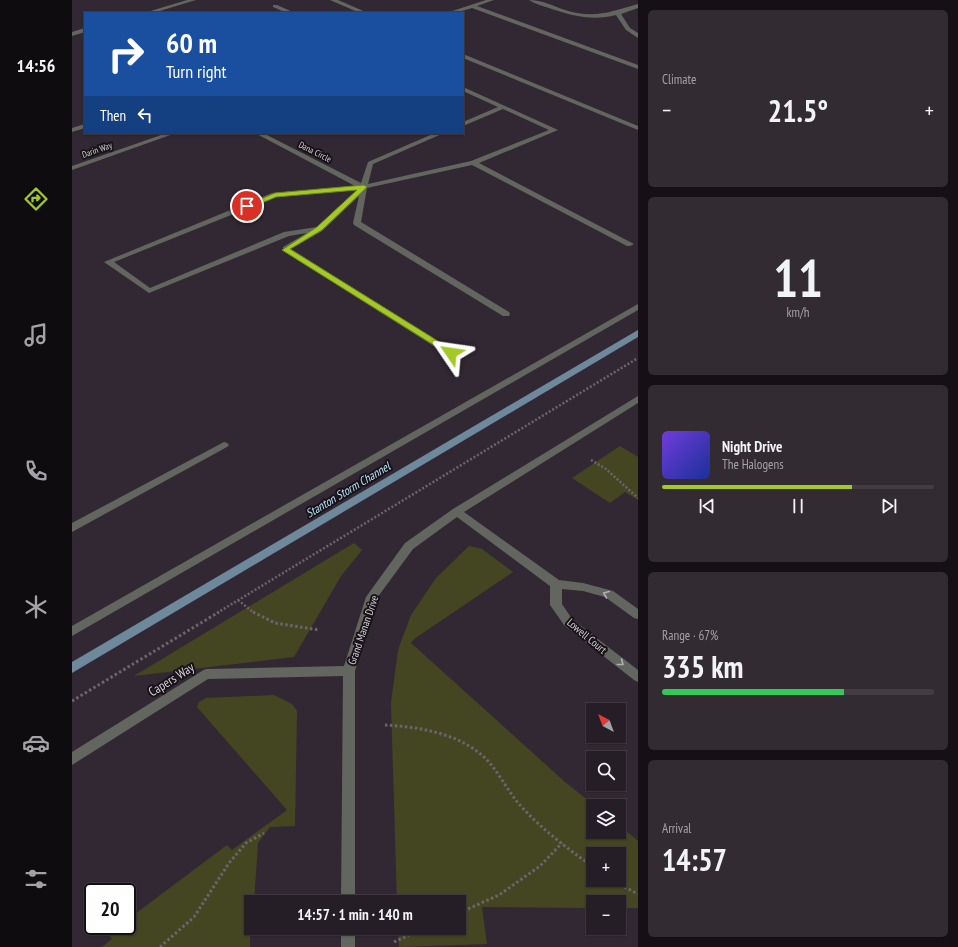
<!DOCTYPE html>
<meta charset="utf-8">
<style>
body{margin:0;font-family:"PT Sans Narrow",sans-serif;background:#322b32;color:#f1f3f6;height:100vh;display:flex;flex-direction:column;font-size:15px;white-space:nowrap}
*{box-sizing:border-box;margin:0}
p{font-size:13px;color:#a4a2a7}
.icon{flex:none;width:22px;height:22px;fill:none;stroke:currentColor;stroke-width:2;stroke-linecap:round;stroke-linejoin:round}
.map{position:relative;flex:1;overflow:hidden}
.drawer{display:flex;flex-direction:column;gap:10px;padding:10px;background:#151015;width:320px}
.drawer>*{flex:none}
.top-card{position:absolute;left:12px;top:12px;width:380px;height:122px;border-radius:0px;box-shadow:0 1px 3px #0004,0 0 0 1px #423c43;background:#1a4fa0;color:#fff;overflow:hidden}
.needle{width:26px;rotate:319deg}
.tools{position:absolute;left:514px;top:703px;display:grid;gap:8px}
.tools a{display:grid;place-items:center;width:40px;height:40px;border-radius:0px;background:#261e26;box-shadow:0 1px 3px #0004,0 0 0 1px #423c43;font-size:20px}
.speed{position:absolute;left:12px;top:883px;display:flex;gap:8px;font-size:20px;font-weight:700;text-align:center}
.speed>*{display:grid;place-content:center;width:52px;height:52px;border-radius:50%;background:#261e26;box-shadow:0 1px 3px #0004,0 0 0 1px #423c43;line-height:1}
.speed .limit{border:2px solid #111;border-radius:6px;background:#fff;color:#111}
.pin{position:absolute;display:grid;place-items:center;width:34px;height:34px;color:#fff;margin:-17px;border:2px solid #fff;border-radius:50%;box-shadow:0 1px 4px #0007}
.me{position:absolute;width:44px;margin:-22px;rotate:302deg;stroke-linejoin:round;filter:drop-shadow(0 0 3px #0008)}
.turn{display:flex;align-items:center;gap:14px;height:84px;padding:0 16px;font-size:18px}
.turn .icon{width:52px;height:52px;stroke-width:2.5}
.turn b{display:block;font-size:28px;line-height:34px}
.then{display:flex;align-items:center;height:38px;padding:0 16px;background:#0003;gap:8px;font-size:15px}
.big{font-size:30px;font-weight:600;line-height:1.1}
.drawer .tile{flex:1;display:flex;flex-direction:column;justify-content:center;gap:6px;min-width:0;padding:0 14px;border-radius:6px;background:#322b32}
.drawer .dial{align-items:center;gap:0}
.dial b{font-size:52px;line-height:1}
.song{display:flex;align-items:center;gap:12px}
.cover{width:48px;height:48px;border-radius:6px;background:linear-gradient(135deg,hsl(260 70% 55%),hsl(230 70% 35%))}
.played{height:4px;border-radius:2px;background:linear-gradient(90deg,#a3c926 70%,#423c43 70%)}
.keys{display:flex;justify-content:space-around;direction:ltr}
.heat{display:flex;justify-content:space-between;align-items:center;font-size:22px;direction:ltr}
.charge{height:6px;border-radius:3px;background:linear-gradient(90deg,#34c759 67%,#423c43 0)}
.trip{position:absolute;left:172px;top:895px;width:222px;height:40px;border-radius:0px;background:#261e26;box-shadow:0 1px 3px #0004,0 0 0 1px #423c43;font-weight:600;line-height:40px;text-align:center}
main{display:flex;flex:1;min-height:0}
.tab-bar{display:flex;flex-direction:column;width:72px;justify-content:space-around;align-items:center;background:#0f0c0f;color:#a4a2a7}
.tab-bar .icon{width:28px;height:28px}
.tab-bar .selected{color:#a3c926}
.tab-bar b{font-size:18px;color:#f1f3f6}
.map>svg:first-child{display:block}
.green{fill:#444622;fill-rule:evenodd}
.lines{fill:none;stroke-linecap:round;stroke-linejoin:round}
.stream{fill:#6e899c;fill-rule:evenodd}
.path-far1{stroke:#6d646e;stroke-width:2.5;stroke-dasharray:2 2;stroke-linecap:butt}
.path{stroke:#6d646e;stroke-width:3;stroke-dasharray:2.5 2.5;stroke-linecap:butt}
.minor{fill:#63665f;fill-rule:evenodd}
.oneway{stroke:#b4b0b4}
.route{fill:#a3c926;stroke:#6a8319}
.labels{text-anchor:middle;stroke-width:4;stroke-linejoin:round;paint-order:stroke}
.far-street-label{font-size:9px;fill:#d7d0d8;stroke:#171318}
.street-label{font-size:11px;fill:#d7d0d8;stroke:#171318}
.water-label{font-size:12px;font-style:italic;fill:#b8e0f9;stroke:#171318}
.near-street-label{font-size:13px;fill:#d7d0d8;stroke:#171318}
</style>
<main>
<nav class="tab-bar">
<b>14:56</b>
<svg class="icon selected" aria-label="directions" viewBox="0 0 24 24"><path d="M12 3l9 9-9 9-9-9zM9 14v-3h6M13 9l2 2-2 2"/></svg>
<svg class="icon" aria-label="music" viewBox="0 0 24 24"><path d="M9 18V5l10-2v13"/><circle cx="6" cy="18" r="3"/><circle cx="16" cy="16" r="3"/></svg>
<svg class="icon" aria-label="phone" viewBox="0 0 24 24"><path d="M5 4h4l2 5-3 2q2 4 5 5l2-3 5 2v4C11 20 4 13 5 4z"/></svg>
<svg class="icon" aria-label="climate" viewBox="0 0 24 24"><path d="M12 3v18M4 7l16 10M4 17L20 7"/></svg>
<svg class="icon" aria-label="car" viewBox="0 0 24 24"><path d="M5 17H2v-5l4-1 3-4h7l3 4 3 1v5h-3M9 17h6M6 11h13"/><circle cx="7" cy="17" r="2"/><circle cx="17" cy="17" r="2"/></svg>
<svg class="icon" aria-label="filters" viewBox="0 0 24 24"><path d="M4 7h16M4 17h16"/><circle cx="9" cy="7" r="2"/><circle cx="15" cy="17" r="2"/></svg>
</nav>
<div class="map">
<svg width="566" height="947" viewBox="0 0 566 947">
<rect width="100%" height="100%" fill="#322833"/>
<!-- green -->
<path class="green" d="M548,446L566,457V500L553,492L538,503L500,478Z
M282,543L290,550L269,576L222,657L62,676Z
M397,546L410,549L441,572L342,639L339,643L493,782L523,806H521V832H547V825L566,841V908H547V902H521V908L410,907L415,944L327,947L326,928H387V902H325L319,703L326,650L339,615L364,578ZM521,854H547V880H521Z
M202,695L220,704L225,711L223,826L198,827L186,843L182,902H179L178,947H30L40,939L36,934L47,926H55V920L155,845L160,850L215,810L125,707L127,702L134,698Z"/>
<g class="lines">
<!-- stream -->
<path class="stream" d="M566,330V337L0,673V662Z"/>
<!-- path-far1 -->
<path class="path-far1" d="M519,460L534,469L566,498
M166,600L182,613
M145,613L566,358"/>
<!-- path -->
<path class="path" d="M181,612L203,623L247,630
M0,701L147,612
M313,725C349,727 391,734 417,762C428,775 436,791 447,804C468,828 495,848 521,867
M539,880L566,894
M387,913L427,895L468,866L490,843
M322,942L352,928
M88,947L122,917L157,863L174,843L192,833"/>
<!-- minor -->
<path class="minor" d="M115,0H124L81,13H72Z
M258,0H266L296,13H288Z
M414,0H422L405,6L566,65V69L400,8L383,13H374Z
M457,0C470,0 481,6 493,10C522,19 538,12 566,4V8L549,14L558,28L566,33V38L554,30L544,15C521,21 500,16 477,8C471,6 463,4 457,0Z
M201,5H205L223,13H215L201,7Z
M13,28V32L0,36V32Z
M391,54L566,126V130L391,58Z
M391,87L486,130L407,163L562,244L558,246H555L400,165L295,188L289,222L437,312L438,314L437,316H431L282,225L281,223L287,196L250,231L219,249L382,351L383,353L382,355H376L211,251V247L235,233L217,236L77,293L32,262L200,193L283,186L183,133H191L289,183L296,162L363,133H372L301,164L296,184L399,161L477,130L431,109L391,126V122L426,107L391,91ZM285,190L245,227L212,232L78,288L42,262L204,197Z
M13,124V128L0,132V128Z
M95,133H104L0,170V166Z
M566,304V310L0,636V626Z
M566,396V403L392,512L487,580L511,583L541,591L566,609V619L562,618L533,597L511,591L490,589V604L500,619L566,670V682L562,680L492,625L478,605V586L385,517L341,549L305,598L283,671V902H269L271,676L136,679L0,765V752L130,671L134,669L272,666L294,597L333,543L381,509Z
M152,442L155,443L157,445L155,447L0,532V523Z
M269,928H283V947H269Z"/>
</g>
<!-- one-way arrows -->
<defs><path id="oneway-chevron" d="M-2-3.5L2.5 0L-2 3.5" fill="none" stroke-width="1.6" stroke-linecap="round" stroke-linejoin="round"/></defs>
<g class="oneway">
<use href="#oneway-chevron" transform="translate(534 594) rotate(-158)"/>
<use href="#oneway-chevron" transform="translate(549 663) rotate(38)"/>
</g>
<!-- route -->
<path class="route" d="M292,185L295,187L294,188L250,230L218,249L382,351V354H376L210,250L245,227L285,190L204,197L178,208L172,206L203,193Z"/>
<g class="labels">
<!-- far-street labels -->
<g class="far-street-label">
<text transform="translate(25 150) rotate(-19)" y="3">Darin Way</text>
<text transform="translate(243 152) rotate(27)" y="3">Dana Circle</text>
</g>
<!-- street labels -->
<g class="street-label">
<text transform="translate(291 630) rotate(-71)" y="4">Grand Manan Drive</text>
<text transform="translate(515 636) rotate(40)" y="4">Lowell Court</text>
</g>
<!-- water labels -->
<g class="water-label">
<text transform="translate(276 490) rotate(-31)" y="4">Stanton Storm Channel</text>
</g>
<!-- near-street labels -->
<g class="near-street-label">
<text transform="translate(99 679) rotate(-32)" y="5">Capers Way</text>
</g>
</g>
</svg>
<div class="tools">
<a><svg class="needle" viewBox="-14 -14 28 28"><path d="M0-13l5 13h-10z" fill="#e53935"/><path d="M0 13l5-13h-10z" fill="#a4a2a7"/></svg></a>
<a><svg class="icon" aria-label="search" viewBox="0 0 24 24"><circle cx="10" cy="10" r="6"/><path d="M15 15l6 6"/></svg></a>
<a><svg class="icon" aria-label="layers" viewBox="0 0 24 24"><path d="M12 4l9 5-9 5-9-5zM3 14l9 5 9-5"/></svg></a>
<a>+</a>
<a>−</a>
</div>
<div class="speed"><div class="limit">20</div></div>
<div class="pin" style="left:175px;top:206px;background:#d93025"><svg class="icon" aria-label="arrive" viewBox="0 0 24 24"><path d="M6 21V4h12l-3 4 3 4H6"/></svg></div>
<svg class="me" style="left:379px;top:353px" viewBox="-20 -20 40 40"><path d="M0-17L14 15 0 8-14 15z" fill="#a3c926" stroke="#fff" stroke-width="4"/></svg>
<div class="trip">14:57 · 1 min · 140 m</div>
<div class="top-card">
<div class="turn"><svg class="icon" aria-label="right" viewBox="0 0 24 24"><path d="M7 20v-9h11M14 6l5 5-5 5"/></svg><div><b>60 m</b>Turn right</div></div>
<div class="then">Then<svg class="icon" aria-label="left" viewBox="0 0 24 24"><path d="M17 20v-9H6M10 6l-5 5 5 5"/></svg></div>
</div>
</div>
<section class="drawer">
<div class="tile"><p>Climate</p>
<div class="heat"><a>−</a><b class="big">21.5°</b><a>+</a></div>
</div>
<div class="tile dial"><b>11</b><p>km/h</p></div>
<div class="tile">
<div class="song"><i class="cover"></i><div><b>Night Drive</b><p>The Halogens</p></div></div>
<div class="played"></div>
<div class="keys"><svg class="icon" aria-label="previous" viewBox="0 0 24 24"><path d="M18 5L8 12l10 7zM5 5v14"/></svg><svg class="icon" aria-label="pause" viewBox="0 0 24 24"><path d="M8 5v14M16 5v14"/></svg><svg class="icon" aria-label="next" viewBox="0 0 24 24"><path d="M6 5l10 7-10 7zM19 5v14"/></svg></div>
</div>
<div class="tile"><p>Range · 67%</p><b class="big">335 km</b><div class="charge"></div></div>
<div class="tile"><p>Arrival</p><b class="big">14:57</b></div>
</section>
</main>
